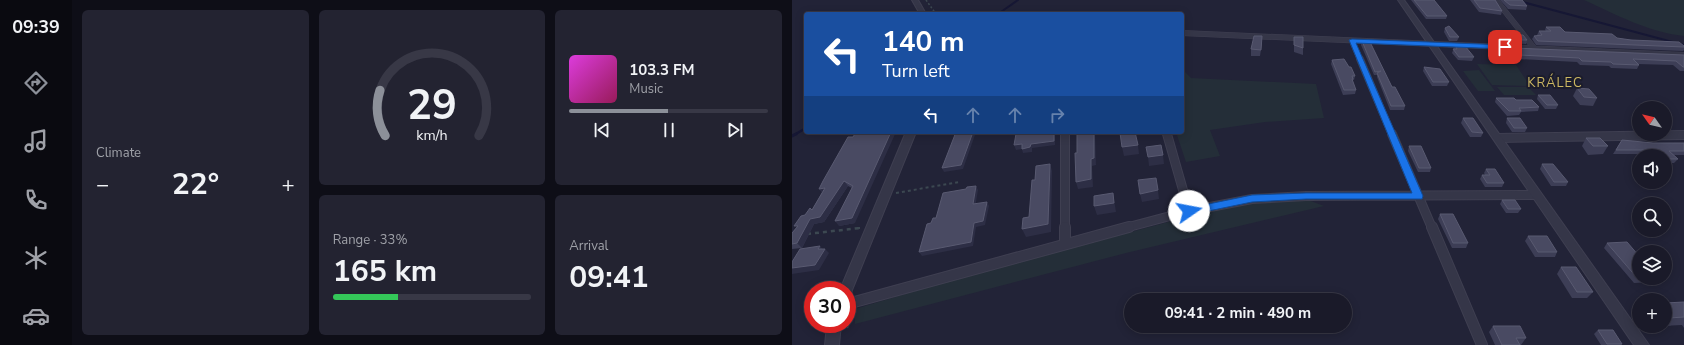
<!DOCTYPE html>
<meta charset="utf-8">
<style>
body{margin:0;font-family:"Nunito Sans",sans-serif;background:#232331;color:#f1f3f6;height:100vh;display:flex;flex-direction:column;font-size:15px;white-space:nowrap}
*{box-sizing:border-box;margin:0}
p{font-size:13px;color:#9fa1a8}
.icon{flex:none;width:22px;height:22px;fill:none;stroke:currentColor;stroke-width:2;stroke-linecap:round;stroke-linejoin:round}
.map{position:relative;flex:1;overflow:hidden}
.drawer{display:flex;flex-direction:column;gap:10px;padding:10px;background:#0e0e17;width:720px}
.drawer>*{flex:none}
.guide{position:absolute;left:12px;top:12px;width:380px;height:122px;border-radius:4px;box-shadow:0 2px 10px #0003,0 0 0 1px #383846;background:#1a4fa0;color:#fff;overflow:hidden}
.needle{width:26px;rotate:304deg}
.controls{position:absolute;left:840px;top:101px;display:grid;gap:8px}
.controls a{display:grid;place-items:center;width:40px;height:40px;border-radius:50%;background:#1a1a29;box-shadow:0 2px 10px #0003,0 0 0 1px #383846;font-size:20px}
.speed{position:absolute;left:12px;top:281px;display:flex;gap:8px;font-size:20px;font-weight:700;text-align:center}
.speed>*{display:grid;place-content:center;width:52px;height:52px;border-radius:50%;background:#1a1a29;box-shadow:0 2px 10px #0003,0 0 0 1px #383846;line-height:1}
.speed .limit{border:6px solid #d22;background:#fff;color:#111}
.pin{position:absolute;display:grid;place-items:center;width:34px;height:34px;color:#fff;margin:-17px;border-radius:8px;box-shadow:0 2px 6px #0006}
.me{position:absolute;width:44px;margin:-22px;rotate:78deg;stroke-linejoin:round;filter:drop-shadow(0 0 3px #0008)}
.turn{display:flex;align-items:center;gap:14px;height:84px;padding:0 12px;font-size:18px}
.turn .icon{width:52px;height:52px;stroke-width:2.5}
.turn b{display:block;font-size:28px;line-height:34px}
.lanes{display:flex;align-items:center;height:38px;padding:0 12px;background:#0003;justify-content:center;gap:20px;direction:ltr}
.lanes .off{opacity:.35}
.big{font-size:30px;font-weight:700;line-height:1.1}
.drawer .tile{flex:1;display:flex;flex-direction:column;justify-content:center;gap:6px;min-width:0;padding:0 14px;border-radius:6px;background:#232331}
.drawer .dial{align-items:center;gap:0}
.dial svg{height:104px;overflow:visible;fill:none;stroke:#383846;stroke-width:7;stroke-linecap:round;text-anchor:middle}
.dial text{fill:#f1f3f6;stroke:none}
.song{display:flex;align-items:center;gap:12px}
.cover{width:48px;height:48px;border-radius:6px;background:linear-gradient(135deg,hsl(300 70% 55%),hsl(330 70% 35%))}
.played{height:4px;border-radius:2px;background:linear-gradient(90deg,#8c9099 50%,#383846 50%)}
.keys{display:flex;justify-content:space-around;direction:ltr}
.heat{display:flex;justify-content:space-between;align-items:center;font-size:22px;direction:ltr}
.charge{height:6px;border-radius:3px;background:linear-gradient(90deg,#34c759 33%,#383846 0)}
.drawer .tiles{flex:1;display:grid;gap:10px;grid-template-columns:repeat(3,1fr)}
.tile:first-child{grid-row:span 2}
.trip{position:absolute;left:332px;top:293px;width:228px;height:40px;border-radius:20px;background:#1a1a29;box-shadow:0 2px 10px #0003,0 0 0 1px #383846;font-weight:700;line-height:40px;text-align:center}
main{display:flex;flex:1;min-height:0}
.tab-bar{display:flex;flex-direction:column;width:72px;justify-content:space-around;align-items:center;background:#0a0a10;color:#9fa1a8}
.tab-bar .icon{width:28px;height:28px}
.tab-bar .current{color:#8c9099}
.tab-bar b{font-size:18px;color:#f1f3f6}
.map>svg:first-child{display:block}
.green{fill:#242e38}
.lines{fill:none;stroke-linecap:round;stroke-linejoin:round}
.stream-far2{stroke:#161734;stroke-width:2}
.stream-far1{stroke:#161734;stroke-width:2.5}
.stream{stroke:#161734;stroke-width:3}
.minor-far3-casing{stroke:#3f3f51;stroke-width:6}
.minor-far2-casing{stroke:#3f3f51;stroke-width:8}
.minor-far1-casing{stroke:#3f3f51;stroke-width:10}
.minor-casing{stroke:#3f3f51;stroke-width:12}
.tertiary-casing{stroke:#3f3f51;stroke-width:2}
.path-far2{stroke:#3c4851;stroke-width:1.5;stroke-dasharray:2 2;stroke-linecap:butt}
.path-far1{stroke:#3c4851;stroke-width:2;stroke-dasharray:3 3;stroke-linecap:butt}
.path{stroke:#3c4851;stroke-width:2.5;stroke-dasharray:4 4;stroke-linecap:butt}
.minor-far3{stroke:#353648;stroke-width:5}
.minor-far2{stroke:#353648;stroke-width:6}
.minor-far1{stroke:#353648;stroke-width:8}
.minor{stroke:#353648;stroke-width:10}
.tertiary{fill:#353648;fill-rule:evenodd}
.wall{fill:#3d3e56}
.shaded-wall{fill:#2d2e45}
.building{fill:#494a62;stroke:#595a71}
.route{fill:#1a73e8;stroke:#114b97}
.labels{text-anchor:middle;stroke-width:4;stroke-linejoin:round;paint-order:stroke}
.far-quarter-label{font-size:13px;letter-spacing:1px;fill:#cdb862;stroke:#1b1c2c}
</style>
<main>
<nav class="tab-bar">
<b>09:39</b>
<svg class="icon current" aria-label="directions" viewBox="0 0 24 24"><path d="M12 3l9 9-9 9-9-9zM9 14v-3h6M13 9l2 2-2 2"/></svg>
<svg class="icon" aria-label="music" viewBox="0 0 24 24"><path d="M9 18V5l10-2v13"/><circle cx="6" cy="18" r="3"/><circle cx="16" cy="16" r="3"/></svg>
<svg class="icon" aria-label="phone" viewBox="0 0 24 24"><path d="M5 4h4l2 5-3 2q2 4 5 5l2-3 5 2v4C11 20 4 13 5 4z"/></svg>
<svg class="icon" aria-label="climate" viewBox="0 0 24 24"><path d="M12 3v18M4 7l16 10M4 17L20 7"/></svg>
<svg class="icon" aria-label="car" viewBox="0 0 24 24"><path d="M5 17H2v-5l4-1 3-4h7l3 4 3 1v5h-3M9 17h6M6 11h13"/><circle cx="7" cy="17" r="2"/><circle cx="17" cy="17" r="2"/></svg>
</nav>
<section class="drawer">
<div class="tiles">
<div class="tile"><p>Climate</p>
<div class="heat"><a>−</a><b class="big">22°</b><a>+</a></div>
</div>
<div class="tile dial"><svg viewBox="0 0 100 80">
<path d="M14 69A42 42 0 1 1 86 69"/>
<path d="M14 69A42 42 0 0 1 10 34" stroke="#8c9099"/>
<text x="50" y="56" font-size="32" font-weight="700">29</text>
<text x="50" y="72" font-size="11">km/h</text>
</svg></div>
<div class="tile">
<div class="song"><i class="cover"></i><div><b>103.3 FM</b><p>Music</p></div></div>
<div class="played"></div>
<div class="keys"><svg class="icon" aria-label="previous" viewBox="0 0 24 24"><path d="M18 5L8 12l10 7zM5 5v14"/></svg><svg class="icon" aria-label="pause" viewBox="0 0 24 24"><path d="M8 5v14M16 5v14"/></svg><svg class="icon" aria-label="next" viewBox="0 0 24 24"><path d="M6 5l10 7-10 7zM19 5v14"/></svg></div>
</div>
<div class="tile"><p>Range · 33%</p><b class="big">165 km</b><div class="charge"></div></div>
<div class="tile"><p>Arrival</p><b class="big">09:41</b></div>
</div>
</section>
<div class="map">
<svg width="892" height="345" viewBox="0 0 892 345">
<rect width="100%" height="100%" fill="#222337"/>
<!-- green -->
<path class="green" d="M792,0H892V36C856,32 825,15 792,0Z
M685,64L724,65L738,86L700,85Z
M390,65L393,72L399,78L524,84L532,118L473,122L418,130L428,156L394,162L384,132H390Z
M687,70L703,91H686L671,71Z
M705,87H736L744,95H712Z
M516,200L532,206L334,253L63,324V309L163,279L410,213L457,203Z"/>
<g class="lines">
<!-- stream-far2 -->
<path class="stream-far2" d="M723,0L892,45
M206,14L226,0"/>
<!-- stream-far1 -->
<path class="stream-far1" d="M2,135L14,128"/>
<!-- stream -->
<path class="stream" d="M0,136L4,134"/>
<defs>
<path id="minor-far3" d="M704,0L742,48
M390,33L892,55
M560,41L568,60"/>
<path id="minor-far2" d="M568,59L600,135
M273,132V135
M375,132L376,135"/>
<path id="minor-far1" d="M273,134V228
M375,134L397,211
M600,134L640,228
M707,138L892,135
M333,228L397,211L460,199L514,196L745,195"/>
<path id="minor" d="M273,227V244
M640,227L690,345
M55,304L337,227"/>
<path id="tertiary" d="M120,0H126L134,14H128Z
M606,0H612L857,345H842Z
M114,132H124L60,290L59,294L55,295V290H48Z
M35,324H49L47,345H33Z"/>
</defs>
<!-- minor-far3 casing -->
<use href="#minor-far3" class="minor-far3-casing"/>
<!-- minor-far2 casing -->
<use href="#minor-far2" class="minor-far2-casing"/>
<!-- minor-far1 casing -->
<use href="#minor-far1" class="minor-far1-casing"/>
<!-- minor casing -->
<use href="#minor" class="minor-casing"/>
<!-- tertiary casing -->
<use href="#tertiary" class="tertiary-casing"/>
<!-- path-far2 -->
<path class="path-far2" d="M134,0L144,14"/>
<!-- path-far1 -->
<path class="path-far1" d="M104,193L167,182
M65,228H68"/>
<!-- path -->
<path class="path" d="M15,234L68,228
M55,328L58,312"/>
<!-- minor-far3 -->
<use href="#minor-far3" class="minor-far3"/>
<!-- minor-far2 -->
<use href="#minor-far2" class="minor-far2"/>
<!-- minor-far1 -->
<use href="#minor-far1" class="minor-far1"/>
<!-- minor -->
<use href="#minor" class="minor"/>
<!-- tertiary -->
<use href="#tertiary" class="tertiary"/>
</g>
<!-- wall -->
<path class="wall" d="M619,0H642L655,16L654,19H634Z
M678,0H704L710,11L709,15L687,12Z
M708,0H730L735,6L734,10L716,9Z
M754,27L773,32L892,46V50L891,51L744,45L740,39L742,36H746L745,35L747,31H754L753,30Z
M653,28L667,37L665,41H657L652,32Z
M712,35L735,40L734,44L714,43L710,38Z
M502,37L511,48V55L502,52Z
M570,41L613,106L612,110H598L585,77V75H582L569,45Z
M470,43L468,56H459V49Z
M663,45L682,57L680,61L666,60L660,53Z
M721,48L892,55V71H888L881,65L845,64L847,65L845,69L819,68L817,66L788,65L785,62L726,59L720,51Z
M540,60L557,67L563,76L562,80H561V83L564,90L563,94L551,95L539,64Z
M632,67L657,82L655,86H640L631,71Z
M785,88L805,98L801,106L788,105L781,96Z
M746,95L766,105L764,109H753L745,99Z
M704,98L724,100L747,107L746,111L729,112L727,115L715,116L703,102Z
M671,118L691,133L689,137H678L669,123Z
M715,118L735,128L733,132H720L714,123Z
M61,137L63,223L47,226L60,188L56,186L32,222L22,224L10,248L0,249V233L13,215L20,210Z
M794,138L816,146L811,154L796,155L790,146Z
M830,140L861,143H892V155H882L886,159L882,163H873V156H858L857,154H821Z
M617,146L639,168L638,172H626L616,151Z
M750,164L776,182L774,186H759L748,169Z
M694,169L712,183L710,187H693L688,179L690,175H693L692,173Z
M710,200L729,209L726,213H714L708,204Z
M648,214L676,243L674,248H660L646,219Z
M736,236L765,252L763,257H743L733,241Z
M815,243L846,256L865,278L861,282L842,283L812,248Z
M769,267L801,292L795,298H780L765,274Z
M892,302V328L890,325L869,326H873V303Z
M701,326L734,338L729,345H703L697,332Z
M806,330L830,344L829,345H809L802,334Z"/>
<!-- shaded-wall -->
<path class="shaded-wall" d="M99,132H104L63,223L47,226L43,221Z
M181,132H184L171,169L152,172L150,168Z
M262,132H263V145L240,148V152L231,153L230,149L224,150L222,145L230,144Z
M302,132H303V134L304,165L300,166L301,187L286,189L284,182Z
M346,145L347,154L332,156L330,147Z
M371,155L372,164L357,166L356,157Z
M258,164L260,171L259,232L234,237L230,229L256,224Z
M52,181L56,186L32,222L22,224L10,248L5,243L18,219Z
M184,186L186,190L183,208L181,204Z
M33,188L31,194L27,189Z
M366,190L367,199L350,202L348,194Z
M321,193L324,212L305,215L302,206Z
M195,202L197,206L193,225L184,227L181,246L130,256L127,252Z
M28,246L32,251L33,249L37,253L27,270L0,274V268L26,249Z"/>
<!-- building -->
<path class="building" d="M622,0H642L655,16H635Z
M682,0H703L710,11L688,8Z
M712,0H730L735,6L718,5Z
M657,26L667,37H658L653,28Z
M754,27H768L773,32L820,34L825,38L839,40L887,42L892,46V47L746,41L742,36L750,35L747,31H759Z
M712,35H731L735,40H715Z
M462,36H470L469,50L459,49Z
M502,37H511V48L502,45Z
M570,41L578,42L600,87H603L613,106H599L585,73L589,71L583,72Z
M663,45L673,46L682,57H667L661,49H665Z
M721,48L892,55V67H891L884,61L841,59L847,65L821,64L819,62L790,61L787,58L727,55Z
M552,59L557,67H559L563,76H560L561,79H560L564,90H552L540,60Z
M632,67L648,69L657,82H641Z
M785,88L797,89L805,98L792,97Z
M746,95H758L766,105H755Z
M704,98H722L724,100H740L747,107L730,108H727L729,111H717Z
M671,118H681L691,133L680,132Z
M715,118H728L735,128H722Z
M64,132H99L60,218L43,221L61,186L52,181L28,217L18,219L5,243L0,244V233L6,226H2L9,216L13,215L18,208L20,210L33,188L27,189L31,181L56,137H61Z
M164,132H181L169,165L150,168Z
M235,132H262V141L239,144L238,147L230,149V144L222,145L224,134Z
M285,132H302V158L299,159V179L284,182L283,153H285Z
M333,132H343L346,145L330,147L328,133Z
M794,138H808L816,146H801Z
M830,140L861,143H892V151H877L886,159H873V156H866L860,150H824Z
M369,145L371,155L356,157L354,147Z
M617,146H629L639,168H627Z
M258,164L256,224L230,229L231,218L237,217L240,180H243L244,166Z
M750,164H761L776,182H762Z
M694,169H703L712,183H695L690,175H698Z
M364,178L366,190L348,194L346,180Z
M184,186L181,204L195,202L191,221L182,223L179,242L127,252L135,224L139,223L141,218H144L151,193L174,189L175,187Z
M321,193L322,203L302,206V196Z
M710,200H723L729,209H716Z
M648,214H661L676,243H661Z
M736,236H755L765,252H746Z
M835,242L847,256V278H862L846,279L815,243Z
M28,246L26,249H33L23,265L0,268V262L8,249Z
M769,267H784L801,292H785Z
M892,302V317L877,318L873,312V303Z
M701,326H728L734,338H724L728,345H710Z
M806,330H821L830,344H815Z"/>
<!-- route -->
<path class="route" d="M560,39L713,45L716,47L713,49L564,43L631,196L630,199H514L460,202L397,215L393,214L392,211L397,208L460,195L514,193H620L557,40Z"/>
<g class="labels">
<!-- far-quarter labels -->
<g class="far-quarter-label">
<text x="763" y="87">KRÁLEC</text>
</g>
</g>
</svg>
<div class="controls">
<a><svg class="needle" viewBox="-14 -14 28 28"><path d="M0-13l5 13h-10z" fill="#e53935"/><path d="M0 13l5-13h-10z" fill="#9fa1a8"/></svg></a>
<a><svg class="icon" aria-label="sound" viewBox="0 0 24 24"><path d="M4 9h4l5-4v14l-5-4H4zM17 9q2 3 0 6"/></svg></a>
<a><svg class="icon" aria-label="search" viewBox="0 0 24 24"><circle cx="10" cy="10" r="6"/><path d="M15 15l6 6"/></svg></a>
<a><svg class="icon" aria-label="layers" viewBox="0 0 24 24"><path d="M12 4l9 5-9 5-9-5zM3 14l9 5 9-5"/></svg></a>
<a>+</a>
</div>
<div class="speed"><div class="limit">30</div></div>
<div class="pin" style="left:713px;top:47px;background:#d93025"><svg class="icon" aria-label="arrive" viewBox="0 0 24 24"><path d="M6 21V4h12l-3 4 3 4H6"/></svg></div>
<svg class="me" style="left:397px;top:211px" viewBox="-20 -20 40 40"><circle r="19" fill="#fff"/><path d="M0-13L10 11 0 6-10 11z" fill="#1a73e8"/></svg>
<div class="trip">09:41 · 2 min · 490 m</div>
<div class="guide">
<div class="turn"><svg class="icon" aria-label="left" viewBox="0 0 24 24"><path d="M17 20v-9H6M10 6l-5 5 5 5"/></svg><div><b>140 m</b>Turn left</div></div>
<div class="lanes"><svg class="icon" aria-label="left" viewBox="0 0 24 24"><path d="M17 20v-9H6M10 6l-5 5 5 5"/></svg><svg class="icon off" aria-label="ahead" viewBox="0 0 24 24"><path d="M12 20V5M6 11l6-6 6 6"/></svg><svg class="icon off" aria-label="ahead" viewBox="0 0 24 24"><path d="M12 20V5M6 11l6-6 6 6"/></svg><svg class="icon off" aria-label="right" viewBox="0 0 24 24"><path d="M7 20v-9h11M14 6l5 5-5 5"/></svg></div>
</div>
</div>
</main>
